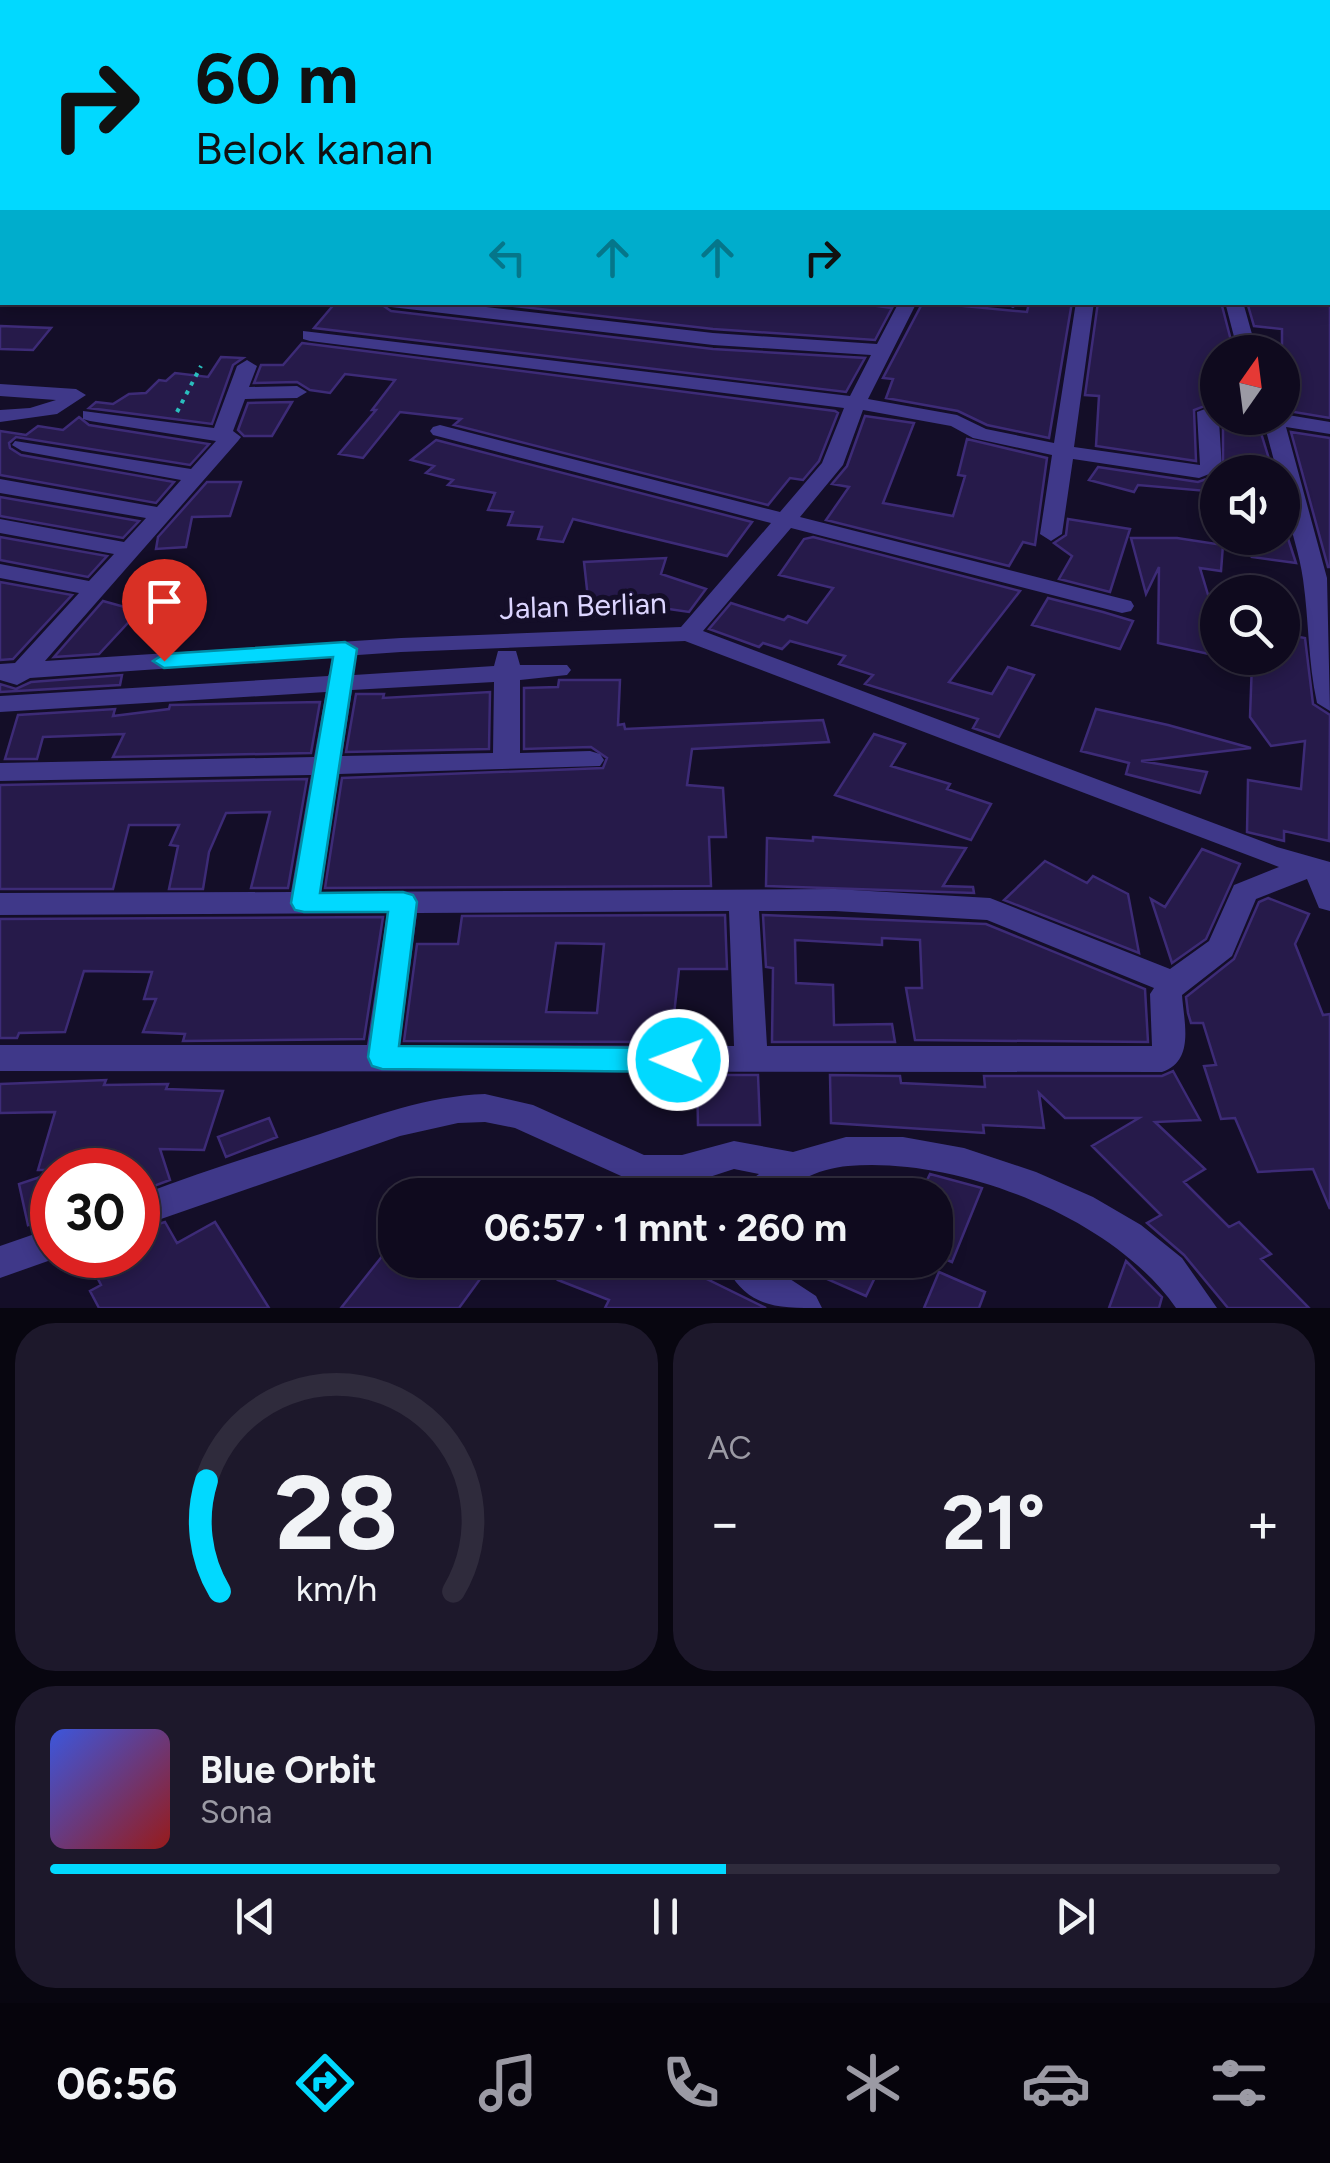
<!DOCTYPE html>
<html lang="id">
<meta charset="utf-8">
<style>
body{margin:0;font-family:Figtree,sans-serif;background:#1d182b;color:#f1f3f6;height:100vh;display:flex;flex-direction:column;font-size:38px;white-space:nowrap}
*{box-sizing:border-box;margin:0}
p{font-size:32px;color:#9b9aa4}
.icon{flex:none;width:55px;height:55px;fill:none;stroke:currentColor;stroke-width:2;stroke-linecap:round;stroke-linejoin:round}
.map{position:relative;height:1308px;overflow:hidden}
.panel{display:flex;flex-direction:column;gap:15px;padding:15px;background:#080610;flex:1}
.panel>*{flex:none}
.hud{position:absolute;left:0px;top:0px;width:1330px;height:305px;box-shadow:0 5px 15px #0003,0 0 0 2px #2f2b3c;background:#01d9ff;color:#111;overflow:hidden}
.needle{width:65px;rotate:14deg}
.tools{position:absolute;left:1200px;top:335px;display:grid;gap:20px}
.tools a{display:grid;place-items:center;width:100px;height:100px;border-radius:50%;background:#0f0a1e;box-shadow:0 5px 15px #0003,0 0 0 2px #2f2b3c;font-size:50px}
.speed{position:absolute;left:30px;top:1148px;display:flex;gap:20px;font-size:50px;font-weight:700;text-align:center}
.speed>*{display:grid;place-content:center;width:130px;height:130px;border-radius:50%;background:#0f0a1e;box-shadow:0 5px 15px #0003,0 0 0 2px #2f2b3c;line-height:1}
.speed .limit{border:15px solid #d22;background:#fff;color:#111}
.pin{position:absolute;display:grid;place-items:center;width:85px;height:85px;color:#fff;margin:-102px -42px;border-radius:50% 50% 50% 0;rotate:-45deg;box-shadow:0 0 10px #0007}
.pin .icon{rotate:45deg}
.me{position:absolute;width:110px;margin:-55px;rotate:271deg;stroke-linejoin:round;filter:drop-shadow(0 0 8px #0008)}
.turn{display:flex;align-items:center;gap:35px;height:210px;padding:0 30px;font-size:45px}
.turn .icon{width:130px;height:130px;stroke-width:2.5}
.turn b{display:block;font-size:70px;line-height:85px}
.lanes{display:flex;align-items:center;height:95px;padding:0 30px;background:#0003;justify-content:center;gap:50px;direction:ltr}
.lanes .off{opacity:.35}
.big{font-size:75px;font-weight:700;line-height:1.1}
.panel .card{flex:1;display:flex;flex-direction:column;justify-content:center;gap:15px;min-width:0;padding:0 35px;border-radius:40px;background:#1d182b}
.panel .dial{align-items:center;gap:0}
.dial svg{height:260px;overflow:visible;fill:none;stroke:#2f2b3c;stroke-width:7;stroke-linecap:round;text-anchor:middle}
.dial text{fill:#f1f3f6;stroke:none}
.song{display:flex;align-items:center;gap:30px}
.cover{width:120px;height:120px;border-radius:15px;background:linear-gradient(135deg,hsl(230 70% 55%),hsl(0 70% 35%))}
.played{height:10px;border-radius:5px;background:linear-gradient(90deg,#01d9ff 55%,#2f2b3c 55%)}
.keys{display:flex;justify-content:space-around;direction:ltr}
.heat{display:flex;justify-content:space-between;align-items:center;font-size:55px;direction:ltr}
.panel .tiles{flex:1;display:grid;gap:15px;grid-template-columns:1fr 1fr}
.card:last-child{grid-column:span 2}
.trip{position:absolute;left:378px;top:1178px;width:575px;height:100px;border-radius:40px;background:#0f0a1e;box-shadow:0 5px 15px #0003,0 0 0 2px #2f2b3c;font-weight:700;line-height:100px;text-align:center}
.dock{display:flex;height:160px;justify-content:space-around;align-items:center;background:#06040c;color:#9b9aa4}
.dock .icon{width:70px;height:70px}
.dock .active{color:#01d9ff}
.dock b{font-size:45px;color:#f1f3f6}
.map>svg:first-child{display:block}
.building{fill:#261a4a;stroke:#3d2b77;stroke-width:2.5;fill-rule:evenodd}
.lines{fill:none;stroke-linecap:round;stroke-linejoin:round}
.path{stroke:#2abebd;stroke-width:4;stroke-dasharray:4 6;stroke-linecap:butt}
.minor{fill:#3f3889;fill-rule:evenodd}
.highway{fill:#ff509b;fill-rule:evenodd}
.route{fill:#01d9ff;stroke:#018da6;stroke-width:2.5}
.labels{text-anchor:middle;stroke-width:10;stroke-linejoin:round;paint-order:stroke}
.street-label{font-size:30px;fill:#dcd5ff;stroke:#140e28}
</style>
<div class="map">
<svg width="1330" height="1308" viewBox="0 0 1330 1308">
<rect width="100%" height="100%" fill="#140e28"/>
<!-- building -->
<path class="building" d="M336,302H378L391,311L713,349L865,358L846,392L314,328Z
M480,302H871L870,305L892,308L875,340L713,329Z
M923,302L1027,312L1029,303L1072,302L1049,438L987,425L958,411L886,398L893,379L883,378Z
M1098,302H1221L1234,352H1218V401L1194,410L1196,461L1096,446L1099,396L1085,395Z
M1247,302H1330V418L1282,410V329L1254,326Z
M0,326L51,328L33,350L0,349Z
M302,343L835,411L838,413L819,461L803,480L790,478L768,505L454,425L461,419L400,412L363,458L339,454L376,410H372L395,380L345,374L330,393L310,390L297,382L254,383L261,365H283Z
M221,357L243,358L233,365L212,424L89,408L96,402L113,404L129,394L146,393L159,380L166,381L175,373L208,377Z
M292,402L272,436H244L238,430L248,403Z
M865,416L914,423L883,503L953,516L965,476L958,475L967,439L1047,458L1035,545L1023,542L1009,566L826,520L849,487L832,484L847,466Z
M79,417L89,425L209,444L190,465L16,437L9,443L10,448L21,455L174,482L156,503L0,475V431L26,435L38,426L63,430Z
M1223,418L1257,420L1273,472H1223Z
M1291,432L1330,438V567H1328Z
M436,440L752,522L727,556L573,519L563,542L538,539L542,527L508,525L513,512L488,510L495,493L448,485L453,480L426,473L434,466L411,460Z
M1098,467L1198,482L1218,475V492L1138,485L1134,492L1089,480Z
M207,482H241L230,516L192,517L186,547L156,549L158,537Z
M0,497L139,521L123,538L0,516Z
M1068,519L1130,529L1110,592L1059,579L1072,556L1054,543L1066,535Z
M1282,520L1296,563L1252,557L1257,538H1282Z
M0,537L107,556L88,577L0,560Z
M813,537L1020,591L949,682L992,694L1008,667L1034,675L999,737L973,728L978,719L865,684L873,675L839,664L845,656L790,641L782,649L763,643L759,647L709,629L731,603L784,620L788,616L807,623L833,588L779,575L804,539Z
M1131,538H1177L1223,545L1221,571L1200,568L1218,628V656L1158,643L1159,567L1146,594Z
M666,558L661,574L706,589L689,612L648,606L649,615L590,617L584,562Z
M0,582L72,595L13,659L0,660Z
M1048,598L1103,612L1133,621L1120,649L1032,625Z
M103,601L139,611L99,654L54,657Z
M1282,634L1305,638L1313,704L1330,715L1329,841L1284,831V841L1247,832L1248,780L1301,789L1305,741L1271,746L1250,717L1252,662L1282,661Z
M122,675L120,685L0,692V684L16,689L31,682Z
M559,680H620L618,725L624,724L625,729L823,720L829,742L692,749L687,785L723,788L726,837H709L711,886L325,888L342,778L603,768L607,758L591,747L524,749V688L558,687Z
M490,692L489,749L346,752L356,694H384L383,698Z
M320,702L311,753L113,757L124,734L43,737L37,759H5L18,715L115,709L113,716L169,709L170,705Z
M1096,709L1168,725L1251,748L1141,761L1207,772L1200,793L1126,774L1129,763L1081,751Z
M874,734L905,744L891,766L950,784L947,789L991,804L971,840L835,795Z
M307,779L288,888H251L270,812L226,813L209,852L203,889H169L178,846L170,845L179,825H129L113,889H0V785Z
M813,837L966,848L943,886L973,887L974,893L766,886L767,838L813,841Z
M1202,849L1240,864L1206,939L1172,963L1151,899L1165,907Z
M1045,861L1087,883L1093,876L1128,894L1139,953L1004,900Z
M1268,898L1309,914L1295,944L1323,1015L1330,1014V1209L1313,1169L1258,1172L1235,1118L1221,1119L1204,1066L1216,1065L1203,1023H1191L1188,1013L1186,997L1234,959L1259,902Z
M725,915L727,969H679L671,1042L404,1041L417,944H458L462,916ZM556,943L604,944L597,1013L546,1012Z
M763,915L986,924L1145,989L1148,1042L915,1040L906,988H922L920,940L882,938V945L795,940L796,983L833,985L834,1025L892,1024L895,1042H772L773,968L766,967Z
M383,917L364,1039L183,1041L185,1034L143,1032L156,999H144L152,972L84,971L65,1032L19,1033L17,1038H0V919Z
M1173,1071L1200,1120L1155,1122L1205,1169L1184,1182L1229,1227L1239,1222L1271,1254L1261,1259L1309,1308H1228L1184,1255L1147,1223L1161,1215L1092,1146L1139,1118H1065L1039,1093L1044,1128L983,1125L984,1133L831,1123L830,1075L900,1076L901,1083L985,1087L984,1076H1162Z
M697,1075H758L760,1125H698Z
M106,1080L104,1085L168,1084L166,1089L223,1091L204,1150L160,1149L170,1180L138,1192V1170H38L55,1112L0,1113V1084Z
M269,1118L277,1137L226,1157L218,1137Z
M52,1173V1217L28,1225L19,1184Z
M930,1174L982,1188L952,1262L935,1255V1195H920Z
M165,1222L177,1243L215,1222L269,1308H99L90,1291L101,1285L86,1255H138V1230Z
M395,1240V1260H453L483,1275L459,1308H341Z
M569,1260H668L766,1308H605L609,1300L558,1280Z
M828,1260H864L880,1267L866,1296L820,1276Z
M1126,1261L1162,1297L1159,1308H1109Z
M939,1272L985,1292L979,1308H924Z"/>
<g class="lines">
<!-- path -->
<path class="path" d="M177,412L201,366"/>
<!-- minor -->
<path class="minor" d="M71,0H118L119,2H73Z
M1056,0H1068L1069,2H1057Z
M1153,0H1166L1167,2H1155Z
M1275,0H1288L1289,2H1277Z
M2,26V34L0,35V27Z
M0,58H2V66H0Z
M1328,60H1330V71L1328,70Z
M1328,147H1330V157L1328,156Z
M1328,236H1330V251H1328Z
M382,302H443L713,333L877,344L899,302H917L868,399L957,415L986,429L1054,443L1076,302H1094L1074,447L1200,465L1197,412L1218,404L1222,469L1199,478L1073,459L1062,534L1051,541L1040,534L1052,455L973,438L951,426L863,410L843,465L800,517L1131,601L1134,606L1131,611L1122,613L791,528L703,631L1277,847L1330,862V911L1319,908L1307,879L1256,899L1232,956L1182,995C1184,1023 1195,1061 1162,1072L0,1071V1045H367L387,913L0,915V893L291,892L311,775L0,781V763L314,757L326,692L0,712V696L328,676L333,666H351L354,675L494,666L498,651H516L520,665H567L571,670L567,675L520,680V753L590,751L600,754L604,760L600,766L339,774L321,892L835,889L990,898L1170,969L1209,941L1234,885L1279,867L685,641L401,652L30,678L17,685L0,680V664L15,663L79,593L0,578V564L89,581L114,554L0,533V519L124,542L146,518L0,493V479L157,507L181,480L22,451L12,445L15,441L191,469L216,441L90,421L83,419V411L214,428L237,366L247,360L257,366L249,387L297,386L307,392L297,398L245,399L233,431L241,437L238,441L45,661L401,638L681,627L771,523L433,435L430,431L433,427L440,425L780,512L822,463L844,408L310,341L303,339V331L850,396L871,355L713,345L391,307ZM494,682L493,753L342,756L352,690ZM729,911L734,1046L400,1045L417,913ZM759,911H835L987,920L1154,988L1150,994L1152,1046H767Z
M999,302H1022V303L1013,308Z
M1225,302H1243L1257,352H1238Z
M0,384L76,389L86,395L57,414L0,422V410L30,408L56,400L0,396Z
M1282,414L1330,422V434L1286,427L1327,578L1330,711L1317,703C1308,662 1309,621 1303,579C1298,543 1282,510 1282,472H1277L1264,423L1260,418H1282Z
M485,1094L533,1105L644,1155H682L734,1141L793,1152L846,1137H903L964,1148L1036,1172L1093,1197L1141,1225L1182,1258L1217,1308H1176C1114,1218 957,1156 848,1166C835,1167 815,1172 804,1179C798,1183 793,1190 786,1193C775,1199 753,1195 740,1195L745,1184L759,1174L734,1169L685,1185H641L515,1128L485,1122L458,1123L400,1136L138,1227V1196C198,1173 259,1154 320,1134C374,1116 428,1096 485,1094Z
M52,1228V1255H65L0,1278V1246Z
M723,1260H761L816,1296L822,1308C774,1308 745,1308 723,1260Z"/>
<!-- highway -->
<path class="highway" d="M1328,80H1330V90H1328Z
M0,94H2V104H0Z"/>
</g>
<!-- route -->
<path class="route" d="M345,642L357,649L320,893L403,892L413,895L417,902L399,1046L678,1048L688,1051L692,1060L688,1068L678,1072L382,1069L372,1066L368,1057L388,912H304L295,910L291,903L333,657L164,668L153,661L164,654Z"/>
<g class="labels">
<!-- street labels -->
<g class="street-label">
<text transform="translate(583 606) rotate(-2)" y="10">Jalan Berlian</text>
</g>
</g>
</svg>
<div class="tools">
<a><svg class="needle" viewBox="-14 -14 28 28"><path d="M0-13l5 13h-10z" fill="#e53935"/><path d="M0 13l5-13h-10z" fill="#9b9aa4"/></svg></a>
<a><svg class="icon" aria-label="sound" viewBox="0 0 24 24"><path d="M4 9h4l5-4v14l-5-4H4zM17 9q2 3 0 6"/></svg></a>
<a><svg class="icon" aria-label="search" viewBox="0 0 24 24"><circle cx="10" cy="10" r="6"/><path d="M15 15l6 6"/></svg></a>
</div>
<div class="speed"><div class="limit">30</div></div>
<div class="pin" style="left:164px;top:661px;background:#d93025"><svg class="icon" aria-label="arrive" viewBox="0 0 24 24"><path d="M6 21V4h12l-3 4 3 4H6"/></svg></div>
<svg class="me" style="left:678px;top:1060px" viewBox="-20 -20 40 40"><circle r="17" fill="#01d9ff" stroke="#fff" stroke-width="3"/><path d="M0-11L8 9 0 5-8 9z" fill="#fff"/></svg>
<div class="trip">06:57 · 1 mnt · 260 m</div>
<div class="hud">
<div class="turn"><svg class="icon" aria-label="right" viewBox="0 0 24 24"><path d="M7 20v-9h11M14 6l5 5-5 5"/></svg><div><b>60 m</b>Belok kanan</div></div>
<div class="lanes"><svg class="icon off" aria-label="left" viewBox="0 0 24 24"><path d="M17 20v-9H6M10 6l-5 5 5 5"/></svg><svg class="icon off" aria-label="ahead" viewBox="0 0 24 24"><path d="M12 20V5M6 11l6-6 6 6"/></svg><svg class="icon off" aria-label="ahead" viewBox="0 0 24 24"><path d="M12 20V5M6 11l6-6 6 6"/></svg><svg class="icon" aria-label="right" viewBox="0 0 24 24"><path d="M7 20v-9h11M14 6l5 5-5 5"/></svg></div>
</div>
</div>
<section class="panel">
<div class="tiles">
<div class="card dial"><svg viewBox="0 0 100 80">
<path d="M14 69A42 42 0 1 1 86 69"/>
<path d="M14 69A42 42 0 0 1 10 35" stroke="#01d9ff"/>
<text x="50" y="56" font-size="32" font-weight="700">28</text>
<text x="50" y="72" font-size="11">km/h</text>
</svg></div>
<div class="card"><p>AC</p>
<div class="heat"><a>−</a><b class="big">21°</b><a>+</a></div>
</div>
<div class="card">
<div class="song"><i class="cover"></i><div><b>Blue Orbit</b><p>Sona</p></div></div>
<div class="played"></div>
<div class="keys"><svg class="icon" aria-label="previous" viewBox="0 0 24 24"><path d="M18 5L8 12l10 7zM5 5v14"/></svg><svg class="icon" aria-label="pause" viewBox="0 0 24 24"><path d="M8 5v14M16 5v14"/></svg><svg class="icon" aria-label="next" viewBox="0 0 24 24"><path d="M6 5l10 7-10 7zM19 5v14"/></svg></div>
</div>
</div>
</section>
<nav class="dock">
<b>06:56</b>
<svg class="icon active" aria-label="directions" viewBox="0 0 24 24"><path d="M12 3l9 9-9 9-9-9zM9 14v-3h6M13 9l2 2-2 2"/></svg>
<svg class="icon" aria-label="music" viewBox="0 0 24 24"><path d="M9 18V5l10-2v13"/><circle cx="6" cy="18" r="3"/><circle cx="16" cy="16" r="3"/></svg>
<svg class="icon" aria-label="phone" viewBox="0 0 24 24"><path d="M5 4h4l2 5-3 2q2 4 5 5l2-3 5 2v4C11 20 4 13 5 4z"/></svg>
<svg class="icon" aria-label="climate" viewBox="0 0 24 24"><path d="M12 3v18M4 7l16 10M4 17L20 7"/></svg>
<svg class="icon" aria-label="car" viewBox="0 0 24 24"><path d="M5 17H2v-5l4-1 3-4h7l3 4 3 1v5h-3M9 17h6M6 11h13"/><circle cx="7" cy="17" r="2"/><circle cx="17" cy="17" r="2"/></svg>
<svg class="icon" aria-label="filters" viewBox="0 0 24 24"><path d="M4 7h16M4 17h16"/><circle cx="9" cy="7" r="2"/><circle cx="15" cy="17" r="2"/></svg>
</nav>
